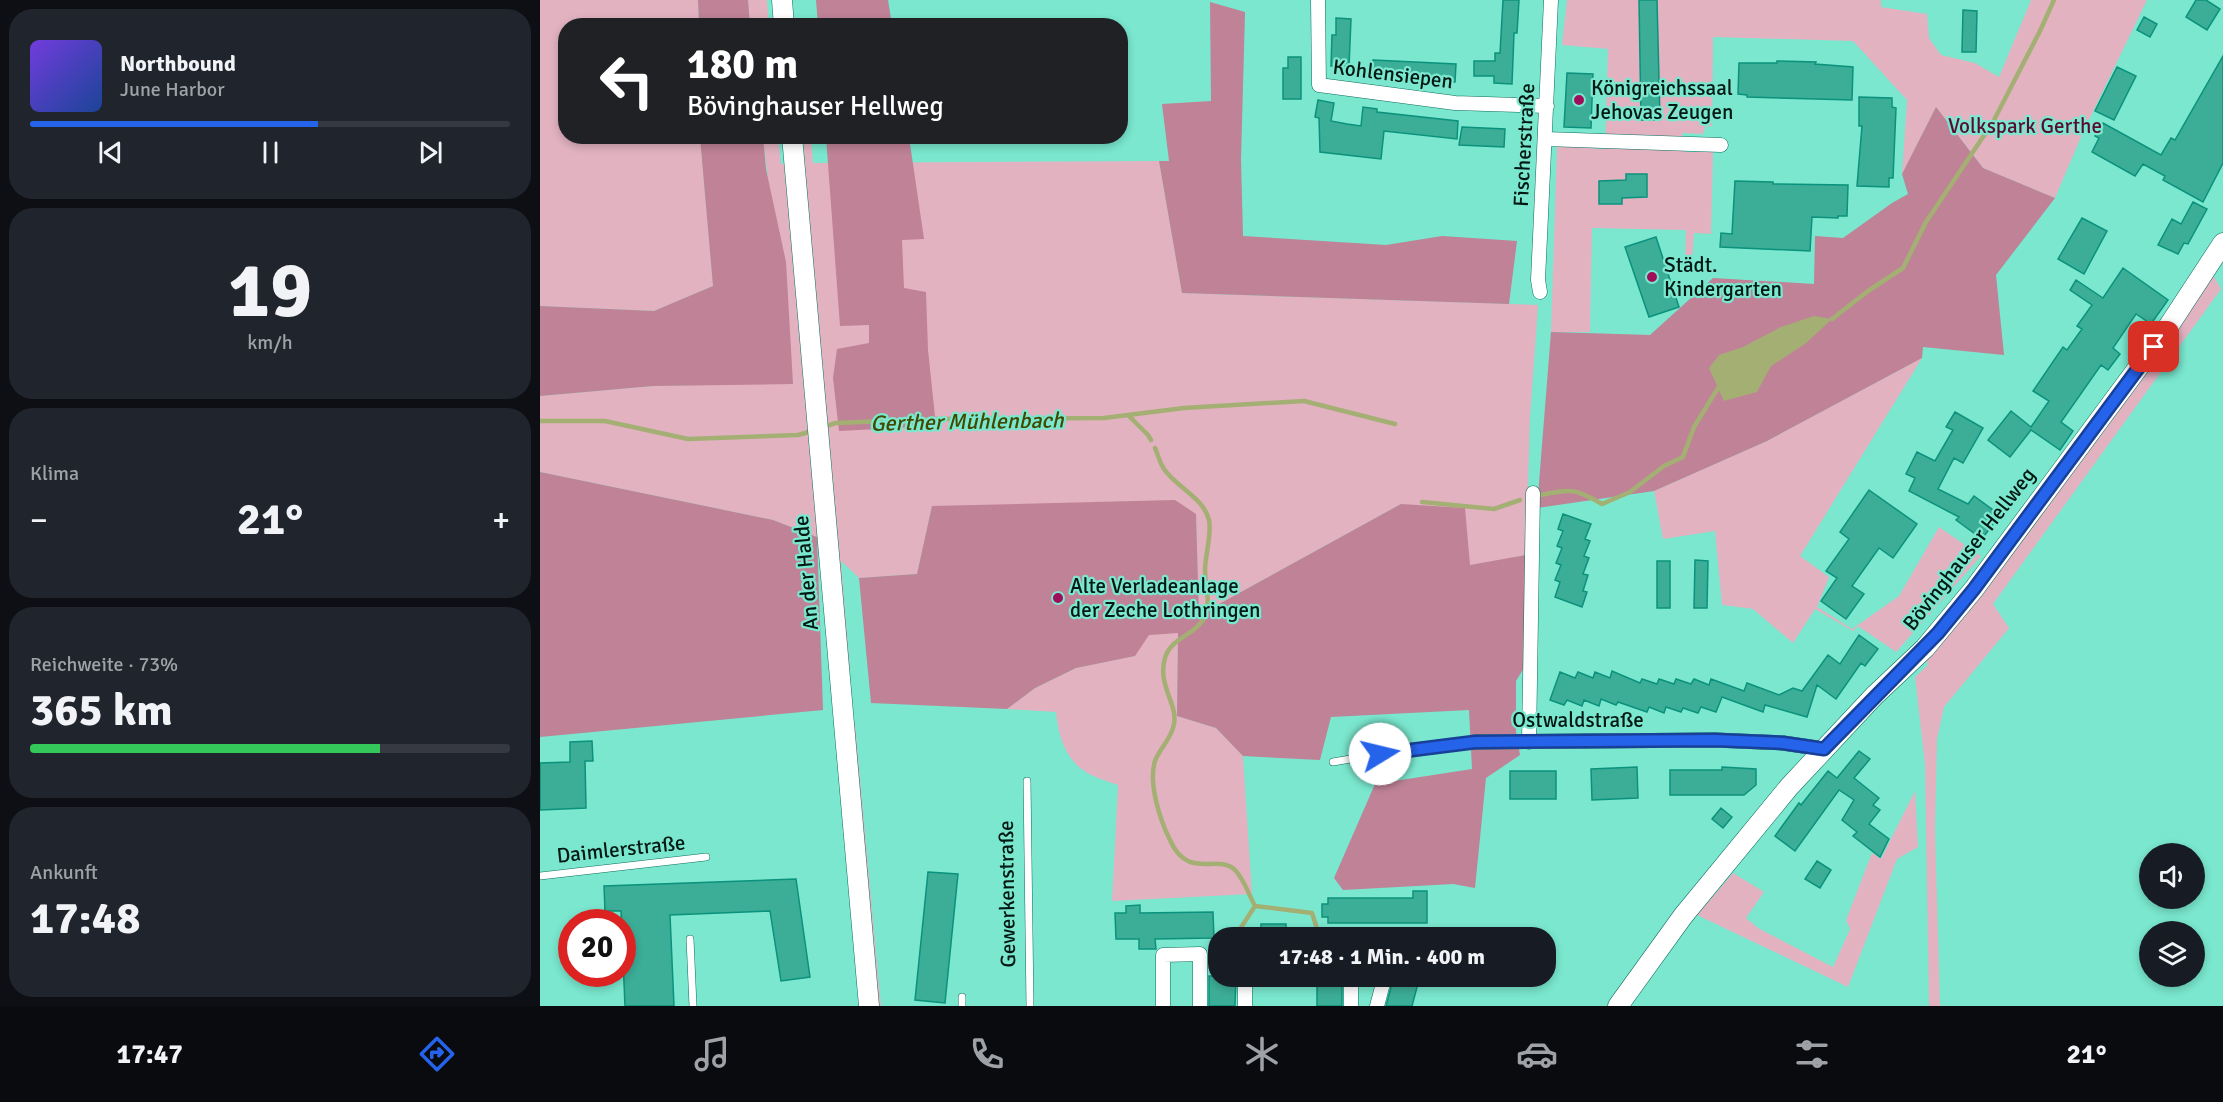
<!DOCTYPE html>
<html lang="de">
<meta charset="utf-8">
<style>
body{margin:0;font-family:Signika,sans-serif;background:#20242c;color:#f1f3f6;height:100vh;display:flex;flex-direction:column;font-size:22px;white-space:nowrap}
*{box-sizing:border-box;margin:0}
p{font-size:20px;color:#9ea1a6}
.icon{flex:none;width:33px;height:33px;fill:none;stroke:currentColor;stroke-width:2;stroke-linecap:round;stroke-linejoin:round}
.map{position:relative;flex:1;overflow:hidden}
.details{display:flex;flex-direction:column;gap:9px;padding:9px;background:#0d0f14;width:540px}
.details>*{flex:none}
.guide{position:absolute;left:18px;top:18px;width:570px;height:126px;border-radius:24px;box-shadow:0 3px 9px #0003;background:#202124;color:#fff;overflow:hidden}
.tools{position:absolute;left:1599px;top:843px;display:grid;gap:12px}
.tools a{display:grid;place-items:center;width:66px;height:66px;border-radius:50%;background:#171b24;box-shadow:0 3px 9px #0003;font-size:30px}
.speed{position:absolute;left:18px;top:909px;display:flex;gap:12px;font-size:30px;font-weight:700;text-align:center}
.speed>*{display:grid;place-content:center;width:78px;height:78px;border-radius:50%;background:#171b24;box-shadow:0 3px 9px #0003;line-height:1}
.speed .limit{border:9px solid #d22;background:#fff;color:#111}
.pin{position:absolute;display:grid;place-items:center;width:51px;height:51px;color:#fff;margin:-26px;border-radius:12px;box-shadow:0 3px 9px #0006}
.me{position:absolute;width:66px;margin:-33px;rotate:81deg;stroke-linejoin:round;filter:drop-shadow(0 0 4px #0008)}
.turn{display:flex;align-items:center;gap:21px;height:126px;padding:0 30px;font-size:27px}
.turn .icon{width:78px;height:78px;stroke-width:2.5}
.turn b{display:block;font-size:42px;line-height:51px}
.big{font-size:45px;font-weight:800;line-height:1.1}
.details .widget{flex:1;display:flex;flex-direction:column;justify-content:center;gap:9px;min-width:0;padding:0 21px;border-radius:24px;background:#20242c}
.details .dial{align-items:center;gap:0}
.dial b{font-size:78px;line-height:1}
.song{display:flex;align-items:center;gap:18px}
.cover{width:72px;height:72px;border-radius:9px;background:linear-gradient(135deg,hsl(260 70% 55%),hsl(220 70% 35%))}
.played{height:6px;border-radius:3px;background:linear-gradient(90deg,#2563eb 60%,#363941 60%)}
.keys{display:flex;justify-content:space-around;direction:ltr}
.heat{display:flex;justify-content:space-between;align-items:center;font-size:33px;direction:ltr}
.charge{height:9px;border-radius:4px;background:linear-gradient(90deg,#34c759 73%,#363941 0)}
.trip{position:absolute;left:668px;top:927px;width:348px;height:60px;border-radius:24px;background:#171b24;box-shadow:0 3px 9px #0003;font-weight:800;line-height:60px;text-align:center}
.tabs{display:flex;height:96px;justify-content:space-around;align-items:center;background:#090b0e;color:#9ea1a6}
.tabs .icon{width:42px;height:42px}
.tabs .current{color:#2563eb}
.tabs b{font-size:27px;color:#f1f3f6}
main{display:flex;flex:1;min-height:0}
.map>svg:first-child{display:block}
.green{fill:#e2b2c1}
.forest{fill:#bf8297}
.water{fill:#a4af74}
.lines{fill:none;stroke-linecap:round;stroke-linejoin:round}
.stream{stroke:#a4af74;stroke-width:4.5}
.building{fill:#3cae97;stroke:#0b927c;stroke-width:1.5}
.lane-casing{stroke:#0d6e5d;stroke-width:8}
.street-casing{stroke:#0d6e5d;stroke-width:15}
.secondary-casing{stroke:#0d6e5d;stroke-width:21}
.lane{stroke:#fff;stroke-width:7}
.street{stroke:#fff;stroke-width:14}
.secondary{stroke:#fff;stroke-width:20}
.route-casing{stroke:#184099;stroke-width:15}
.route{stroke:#2563eb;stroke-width:10}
.poi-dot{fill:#9e0e5a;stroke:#7ae7ce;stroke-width:2}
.labels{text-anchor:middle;stroke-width:4.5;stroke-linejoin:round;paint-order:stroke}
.street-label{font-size:21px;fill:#021813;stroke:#7ae7ce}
.poi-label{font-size:21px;fill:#021813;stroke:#7ae7ce;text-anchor:start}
.park-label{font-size:21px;fill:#570d31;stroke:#7ae7ce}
.water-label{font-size:22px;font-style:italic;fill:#414900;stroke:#7ae7ce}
</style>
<main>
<section class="details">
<div class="widget">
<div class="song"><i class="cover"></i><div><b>Northbound</b><p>June Harbor</p></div></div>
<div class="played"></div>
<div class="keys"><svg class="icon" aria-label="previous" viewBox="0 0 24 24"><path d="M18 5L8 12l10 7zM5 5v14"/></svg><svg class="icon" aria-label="pause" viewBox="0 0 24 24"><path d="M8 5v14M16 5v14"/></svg><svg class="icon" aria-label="next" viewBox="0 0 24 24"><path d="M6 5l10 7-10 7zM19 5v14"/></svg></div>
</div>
<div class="widget dial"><b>19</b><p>km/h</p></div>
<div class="widget"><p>Klima</p>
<div class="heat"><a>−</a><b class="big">21°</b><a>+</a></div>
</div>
<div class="widget"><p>Reichweite · 73%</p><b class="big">365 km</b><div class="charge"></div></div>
<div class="widget"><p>Ankunft</p><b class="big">17:48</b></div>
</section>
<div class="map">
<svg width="1683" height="1006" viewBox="0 0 1683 1006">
<rect width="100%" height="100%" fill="#7ae7ce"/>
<!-- green -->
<path class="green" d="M0,0H158L159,25L26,26V136L160,137L173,286L114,311L0,306Z
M208,0H227L229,25H210Z
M1027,0H1341V7L1387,14L1389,38L1401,55L1435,63L1459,77L1491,0H1607L1543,132L1515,198L1443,168L1396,107L1362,174L1367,100L1313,41L1173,37L1172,126L1165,127L1163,134L1142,133L1146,152H1173L1171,234L1154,233L1152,261L1145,264L1146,230L1052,228L1050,332H1011L1017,146L1065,149L1068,49L1022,45Z
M263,136L271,137L273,163L619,161L642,293L998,305L990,417L986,555L930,566L861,504L659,615L656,514L392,506L377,574L319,578L301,561L310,668H308L297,556L277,537L233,520L0,472V396L113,386L253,383L223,137H238L241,164L265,163Z
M1673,275L1681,289L1453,604L1469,628L1404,707L1397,739L1395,831L1400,1006H1389L1385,765L1375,677L1388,665L1386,660Z
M1382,358L1260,556L1289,577L1277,607L1312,629L1359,596L1399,527L1441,556L1356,652L1318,626L1313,631L1275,609L1253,643L1213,609L1182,605L1175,531L1123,539L1114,491L1227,441Z
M622,633H638L637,716L676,728L703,756L712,894L572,901L578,785C567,781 552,777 543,770C524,757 518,733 516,712L467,709L495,688L536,668L594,656L608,635Z
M312,723H315L341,1006H337Z
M1375,791L1378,847L1357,859L1308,987L1157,915L1193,873L1224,892L1206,918L1218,928L1293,967L1310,929L1306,920L1332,853L1341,859Z"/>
<!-- forest -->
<path class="forest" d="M158,0H208L210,25H159Z
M276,0H348L352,25H278Z
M670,2L705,12L701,159L703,236L846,245L902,236L977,241L969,304L642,293L619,161H629L622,104L671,101Z
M1396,107L1443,168L1515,198L1456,275L1464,355L1383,347L1382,358L1227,441L1114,491L997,508L1011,332L1110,335L1173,278L1274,284L1275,236L1303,238L1352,203L1368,194L1362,174Z
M160,137H223L226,169L246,262L253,384L113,386L0,396V306L114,311L173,286Z
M286,137H369L384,239L362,240L364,288L386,292L388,350L396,426L299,431L293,378L297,349L329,343V325L300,326Z
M0,472L233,520L277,537L283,710L0,737Z
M635,500L656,514L659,615L861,504L925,508L930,565L986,555L985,666L976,681V731L980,755L946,778L935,888L913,884L803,890L794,878L835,784L932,769L929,710L791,717L780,760L703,756L676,728L637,716L638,633L609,635L595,656L536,668L495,688L467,709L331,703L319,578L377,574L392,506Z"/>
<!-- water -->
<path class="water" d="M1274,316L1292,319L1265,344L1231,366L1217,392L1184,401L1169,368L1179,355L1203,347L1241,327Z"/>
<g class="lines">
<!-- stream -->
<path class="stream" d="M1292,319L1328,291L1363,268L1386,222L1453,122L1500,31L1514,0
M588,415L608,435L611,440
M0,421H65L148,439L258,435L272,431
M283,427L296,423L395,419L564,418L644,408L764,401L855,424
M615,448C618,455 620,463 624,469C636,487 664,498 669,520C672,534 665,556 665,570C665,584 671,602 665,616C657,635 631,637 625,658C617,685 638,704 634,724C632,738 620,748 615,761C608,783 620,820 630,840C648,881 677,853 695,870C704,879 709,895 715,906L772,913L780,938
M1001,495C1031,489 1035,488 1062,504L1090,492L1124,466L1143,457L1154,427L1178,388
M882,502L954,509L980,500
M700,938V929L715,906"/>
</g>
<!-- building -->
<path class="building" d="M963,0H979L977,33H974L972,84L954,83V76H934V61H955V53H960Z
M1099,0H1117L1120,120H1101Z
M1656,0H1666L1680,9L1667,30L1646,17Z
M1423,10L1437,11L1436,52H1422Z
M1604,17L1617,24L1610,37L1597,30Z
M796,18L811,19L809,66H791L792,35H796Z
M1683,56V163L1663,202L1623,180L1625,176L1603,164L1595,176L1552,152L1559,138L1555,136L1563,123L1621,155L1631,138L1635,140Z
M748,57H761V99H743V68H748Z
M833,60L916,64L915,82L847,80V75L832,74Z
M1237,61L1276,62L1275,64L1313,67L1312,100L1207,97V95L1198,94L1199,63H1237Z
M1577,67L1596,76L1574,120L1555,111Z
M1027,73L1053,74L1051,128L1024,127Z
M1319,97L1352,98V107L1356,108L1353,178H1349V187L1317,186L1322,126H1319Z
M778,100L794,103L791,121L807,124L821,126L823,107L837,109V112L918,121L917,139L844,131L841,159L780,152L779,118L775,117Z
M922,127L965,129L964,147L919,145Z
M1086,174H1107V197L1082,198V204H1059V181L1086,180Z
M1195,181L1233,182V184L1308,185L1307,216H1298V218L1272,217L1270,251L1180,247L1181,233L1192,234Z
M1653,202L1667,209L1648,244L1644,243L1638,254L1618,245L1632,219L1641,224Z
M1542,218L1567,231L1544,274L1518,259Z
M1116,237L1139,307L1109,317L1085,247Z
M1583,268L1628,300L1611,324L1596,314L1573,348L1580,354L1568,370L1561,365L1521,422L1533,431L1520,450L1491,430L1470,457L1448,440L1471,411L1491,427L1509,401L1493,391L1523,347L1527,350L1542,329L1537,326L1552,305L1530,290L1536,280L1563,298Z
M1415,412L1443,428L1423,463L1414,458L1398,489L1428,504L1434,496L1460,515L1442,539L1416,520L1419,517L1369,491L1375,478L1366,474L1377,452L1395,461L1413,430L1406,427Z
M1329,490L1377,524L1353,558L1339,548L1312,586L1324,594L1306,619L1281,601L1297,578L1286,571L1309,539L1300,532Z
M1023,514L1051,524L1045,539L1050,541L1044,556L1049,558L1043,574L1048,575L1043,591L1047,592L1042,607L1015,597L1020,582L1015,580L1021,565L1016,563L1022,548L1017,546L1023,531L1018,529Z
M1155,560L1168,561L1167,608H1154Z
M1117,561H1130V608H1117Z
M1319,635L1338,649L1325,666L1321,663L1296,699L1277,685L1267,717L1225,705L1223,712L1182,697L1176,712L1161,707L1158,713L1143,708L1141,712L1126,707L1124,713L1109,707L1107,712L1078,702L1076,705L1061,699L1059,706L1044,700L1042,706L1027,700L1024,705L1010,700L1020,672L1035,678L1038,672L1053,678L1055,672L1070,678L1072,671L1100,683L1102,679L1117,684L1119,679L1134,684L1136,679L1151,684L1154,679L1169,685L1171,679L1204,691L1207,683L1239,695L1253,688L1262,691L1288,655L1300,664Z
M52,741L53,761H45L46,808L0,810V763L30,762V742Z
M1319,751L1330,759L1314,778L1339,798L1333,805L1340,810L1329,824L1349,839L1340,857L1313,836L1317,832L1302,820L1314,800L1299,790L1255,851L1235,836L1259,803L1261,805L1288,771L1297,778Z
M1097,767L1098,798L1052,800L1051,769Z
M1182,767L1216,769V785L1204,795H1130V770H1182Z
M970,771H1016V799H970Z
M1181,808L1192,817L1183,828L1172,819Z
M1277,861L1291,870L1280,888L1265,879Z
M388,872L418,874L405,1003L375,1000Z
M256,879L270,977L241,981L230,911L130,915L134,1006H85L81,911H65L64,886Z
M873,891H887V923H788V917H782V904H788V898H873Z
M600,905V913L673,912L674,938L615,939L616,949H599V939H576L575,913H586V906Z
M721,924H746V938H721Z
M669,976H696L695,1006H669Z
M777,976H802V1006H777Z
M854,976H880L872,1006H846Z"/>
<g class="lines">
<defs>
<path id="lane" d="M793,762L863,750L935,742
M487,781L490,1006
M0,876L166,857
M150,939L153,1006
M422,1006V997"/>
<path id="street" d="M778,0L779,85L915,103L1007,106
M1005,139L1181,145
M1000,292L998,280L1011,0
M935,742L1175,740L1243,743L1284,749
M989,742L993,493
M623,1006V955L660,954V1006
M705,1006V976
M811,1006V976
M837,1006L845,976"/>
<path id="secondary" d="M242,0L244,26
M252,136L329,1006
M1078,1006L1143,916L1249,787L1334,696L1385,648L1434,589L1626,330L1683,243"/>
</defs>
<!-- lane casing -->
<use href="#lane" class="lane-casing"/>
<!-- street casing -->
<use href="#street" class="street-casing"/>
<!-- secondary casing -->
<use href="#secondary" class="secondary-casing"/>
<!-- lane -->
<use href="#lane" class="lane"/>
<!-- street -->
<use href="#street" class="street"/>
<!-- secondary -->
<use href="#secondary" class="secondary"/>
</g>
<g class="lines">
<defs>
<path id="route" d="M840,754L935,742L1175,740L1243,743L1284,749L1398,633L1434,589L1614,347"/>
</defs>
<!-- route casing -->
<use href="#route" class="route-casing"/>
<!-- route -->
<use href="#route" class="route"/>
</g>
<!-- markers -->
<g class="poi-dot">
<circle cx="1039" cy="100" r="6"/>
<circle cx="1112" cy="277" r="6"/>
<circle cx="518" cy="598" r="6"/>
</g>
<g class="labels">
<!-- street labels -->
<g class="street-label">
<text transform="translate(853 74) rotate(7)" y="7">Kohlensiepen</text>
<text transform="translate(984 145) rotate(-87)" y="7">Fischerstraße</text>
<text transform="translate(1429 549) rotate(-52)" y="7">Bövinghauser Hellweg</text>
<text transform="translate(266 573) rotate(-95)" y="7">An der Halde</text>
<text x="1038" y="727">Ostwaldstraße</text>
<text transform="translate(81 849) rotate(-6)" y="7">Daimlerstraße</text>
<text transform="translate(467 894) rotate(-91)" y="7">Gewerkenstraße</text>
</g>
<!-- poi labels -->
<g class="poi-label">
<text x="1051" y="95">Königreichssaal<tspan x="1051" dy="24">Jehovas Zeugen</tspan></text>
<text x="1124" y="272">Städt.<tspan x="1124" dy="24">Kindergarten</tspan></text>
<text x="530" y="593">Alte Verladeanlage<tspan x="530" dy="24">der Zeche Lothringen</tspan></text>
</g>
<!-- park labels -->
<g class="park-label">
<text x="1485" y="133">Volkspark Gerthe</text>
</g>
<!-- water labels -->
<g class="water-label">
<text transform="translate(427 421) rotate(-1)" y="8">Gerther Mühlenbach</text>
</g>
</g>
</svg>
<div class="tools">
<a><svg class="icon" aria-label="sound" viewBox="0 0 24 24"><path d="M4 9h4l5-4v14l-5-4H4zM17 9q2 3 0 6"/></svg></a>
<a><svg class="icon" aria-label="layers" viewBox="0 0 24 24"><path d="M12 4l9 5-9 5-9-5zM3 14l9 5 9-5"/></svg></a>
</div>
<div class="speed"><div class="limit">20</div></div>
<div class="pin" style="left:1614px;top:347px;background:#d93025"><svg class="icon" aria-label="arrive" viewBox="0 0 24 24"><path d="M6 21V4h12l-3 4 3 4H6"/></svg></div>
<svg class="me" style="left:840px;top:754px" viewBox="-20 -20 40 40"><circle r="19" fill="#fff"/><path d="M0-13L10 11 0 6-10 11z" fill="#2563eb"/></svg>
<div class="trip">17:48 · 1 Min. · 400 m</div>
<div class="guide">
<div class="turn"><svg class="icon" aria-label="left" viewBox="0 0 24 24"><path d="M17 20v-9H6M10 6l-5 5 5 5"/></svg><div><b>180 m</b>Bövinghauser Hellweg</div></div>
</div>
</div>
</main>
<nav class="tabs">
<b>17:47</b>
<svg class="icon current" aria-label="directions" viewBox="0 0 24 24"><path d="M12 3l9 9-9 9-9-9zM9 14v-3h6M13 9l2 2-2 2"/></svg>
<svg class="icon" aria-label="music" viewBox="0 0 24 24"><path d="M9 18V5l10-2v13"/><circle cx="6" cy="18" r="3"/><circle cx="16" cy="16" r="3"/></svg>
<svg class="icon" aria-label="phone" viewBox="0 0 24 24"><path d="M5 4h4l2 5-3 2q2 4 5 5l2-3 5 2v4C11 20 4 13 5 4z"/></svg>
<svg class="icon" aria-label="climate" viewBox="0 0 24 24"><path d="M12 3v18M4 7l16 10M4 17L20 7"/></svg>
<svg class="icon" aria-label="car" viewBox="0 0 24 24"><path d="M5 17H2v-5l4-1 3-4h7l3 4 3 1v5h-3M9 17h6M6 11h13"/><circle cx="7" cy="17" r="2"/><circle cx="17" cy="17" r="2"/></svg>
<svg class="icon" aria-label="filters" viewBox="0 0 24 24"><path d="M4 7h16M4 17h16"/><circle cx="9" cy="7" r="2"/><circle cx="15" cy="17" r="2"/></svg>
<b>21°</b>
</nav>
